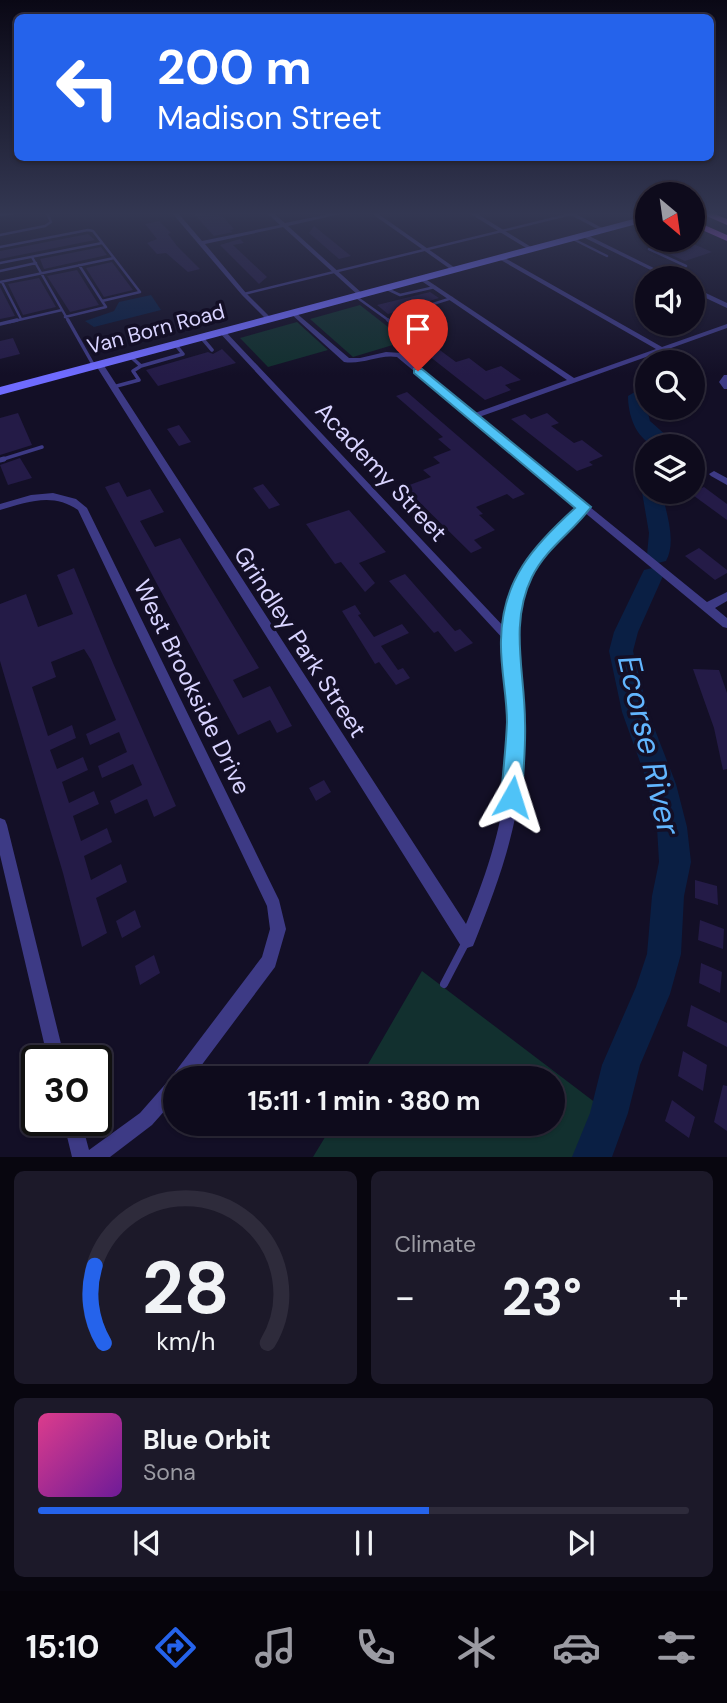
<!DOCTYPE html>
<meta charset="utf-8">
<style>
body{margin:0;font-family:"DM Sans",sans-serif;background:#1c1929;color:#f1f3f6;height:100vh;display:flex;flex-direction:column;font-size:26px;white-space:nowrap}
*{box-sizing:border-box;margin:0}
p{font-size:23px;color:#9b9ba3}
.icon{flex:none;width:38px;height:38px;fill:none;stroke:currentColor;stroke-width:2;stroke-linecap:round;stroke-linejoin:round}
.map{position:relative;height:1157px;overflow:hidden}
.drawer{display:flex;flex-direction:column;gap:14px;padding:14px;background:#08060f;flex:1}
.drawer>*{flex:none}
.top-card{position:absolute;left:14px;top:14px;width:700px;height:147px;border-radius:10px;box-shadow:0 2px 5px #0004,0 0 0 2px #2e2b3b;background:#2563eb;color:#fff;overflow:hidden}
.needle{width:46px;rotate:151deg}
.tools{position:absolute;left:635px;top:182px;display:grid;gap:14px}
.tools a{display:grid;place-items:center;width:70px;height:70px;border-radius:50%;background:#0e0b1c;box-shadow:0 2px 5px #0004,0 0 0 2px #2e2b3b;font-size:35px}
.speed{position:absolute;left:21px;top:1045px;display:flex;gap:14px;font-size:35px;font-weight:700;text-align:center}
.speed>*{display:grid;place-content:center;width:91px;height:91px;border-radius:50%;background:#0e0b1c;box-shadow:0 2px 5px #0004,0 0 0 2px #2e2b3b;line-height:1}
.speed .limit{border:4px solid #111;border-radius:10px;background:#fff;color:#111}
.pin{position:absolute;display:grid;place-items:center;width:60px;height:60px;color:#fff;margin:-72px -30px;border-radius:50% 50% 50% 0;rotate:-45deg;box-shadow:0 0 7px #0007}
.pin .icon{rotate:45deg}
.me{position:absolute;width:77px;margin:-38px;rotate:6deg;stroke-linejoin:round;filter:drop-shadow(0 0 5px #0008)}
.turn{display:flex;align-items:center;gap:24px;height:147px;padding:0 28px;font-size:32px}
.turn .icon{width:91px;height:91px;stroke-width:2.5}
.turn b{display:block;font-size:49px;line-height:60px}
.big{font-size:52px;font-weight:700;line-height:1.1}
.drawer .tile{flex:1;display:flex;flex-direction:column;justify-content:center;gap:10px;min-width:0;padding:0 24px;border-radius:10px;background:#1c1929}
.drawer .dial{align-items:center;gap:0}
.dial svg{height:182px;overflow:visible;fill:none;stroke:#2e2b3b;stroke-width:7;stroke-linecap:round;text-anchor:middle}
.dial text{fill:#f1f3f6;stroke:none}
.song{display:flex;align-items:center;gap:21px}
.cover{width:84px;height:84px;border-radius:10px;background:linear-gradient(135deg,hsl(330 70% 55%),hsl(280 70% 35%))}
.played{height:7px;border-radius:4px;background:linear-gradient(90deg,#2563eb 60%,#2e2b3b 60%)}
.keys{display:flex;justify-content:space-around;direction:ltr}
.heat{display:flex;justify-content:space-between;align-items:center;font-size:38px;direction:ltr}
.drawer .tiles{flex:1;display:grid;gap:14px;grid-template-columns:1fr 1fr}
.tile:last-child{grid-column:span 2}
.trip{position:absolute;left:163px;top:1066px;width:402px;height:70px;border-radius:35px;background:#0e0b1c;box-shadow:0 2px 5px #0004,0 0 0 2px #2e2b3b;font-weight:700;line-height:70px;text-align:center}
.dock{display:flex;height:112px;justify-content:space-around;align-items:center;background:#06040b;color:#9b9ba3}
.dock .icon{width:49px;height:49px}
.dock .selected{color:#2563eb}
.dock b{font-size:32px;color:#f1f3f6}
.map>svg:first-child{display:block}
.green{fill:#12302f}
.water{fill:#0a1f44}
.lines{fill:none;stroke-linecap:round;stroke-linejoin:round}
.river{fill:#0a1f44;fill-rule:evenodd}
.building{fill:#241b47}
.service-far3{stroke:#3d3a85;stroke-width:2.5}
.service-far2{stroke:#3d3a85;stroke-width:3.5}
.service-far1{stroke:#3d3a85;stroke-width:5}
.service{stroke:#3d3a85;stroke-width:8}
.minor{fill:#3d3a85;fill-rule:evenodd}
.secondary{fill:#6f6bff;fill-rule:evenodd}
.primary{fill:#c25bff;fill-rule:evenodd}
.route{fill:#4fc3f7;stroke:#337fa1;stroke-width:2}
.labels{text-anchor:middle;stroke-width:7;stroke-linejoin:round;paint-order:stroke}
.far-street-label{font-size:21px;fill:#d9d4ff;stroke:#130f26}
.street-label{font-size:24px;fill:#d9d4ff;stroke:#130f26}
.near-water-label{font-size:32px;font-style:italic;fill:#62b6ff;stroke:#130f26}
</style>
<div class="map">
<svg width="727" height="1157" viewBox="0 0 727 1157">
<rect width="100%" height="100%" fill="#130f26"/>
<!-- green -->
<path class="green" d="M360,305L406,341L353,357L310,319Z
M297,322L328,350L268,367L240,338Z
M422,971L609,1113L592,1157H313L333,1124H553V1078H360Z"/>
<!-- water -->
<path class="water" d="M151,295L161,310L94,327L85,321L114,311L119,302Z"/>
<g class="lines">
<!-- river -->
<path class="river" d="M648,384L646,405L650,421L678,446C671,446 661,448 655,446C635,438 628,414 628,396Z
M693,453L700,455L707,468L700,477L693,479Z
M645,487H648V492H662C666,513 677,541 666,561L658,563L650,561L647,555L649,533L642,492Z
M652,568L660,570L663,576L638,632L633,651L648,712L676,784L687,827L691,862L684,896L681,954L670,994L640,1065L628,1113L612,1157H572L590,1113L602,1065L636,987L647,954L652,896L659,862L657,827L648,784L622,712L609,651L614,632L641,576L644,570Z"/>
</g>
<!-- building -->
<path class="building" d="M193,213L222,216L234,229L230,230L233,232L214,236Z
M159,221L171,233L168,234L177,246L200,269L188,272L166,253L157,254L147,243L157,239L145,224Z
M314,226L351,256L339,259L309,233Z
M88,234L95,240L0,259V251Z
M240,239L244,243L233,245L267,277L259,284L220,245Z
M682,242L691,243L712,252L685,261L658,249Z
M101,247L107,255L44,269L40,259Z
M112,262L133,290L104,297L86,268Z
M77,270L99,305L70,312L47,276Z
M39,278L56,307L23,315L8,284Z
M0,287L15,316L0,319Z
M430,292L439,298L388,314L377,305Z
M13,338L20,354L0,359V341Z
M437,348L456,362L469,358L486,371L501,366L521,380L505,385L511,390L485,400L424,352Z
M222,349L236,363L158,386L146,370L208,352L213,354Z
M407,392L525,494L513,499L507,494L476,507L483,514L479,515L495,530L474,540L482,548L471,553L404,487L431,477L423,470L440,463L433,457L451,450L438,439L443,437L396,396Z
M18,413L32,445L0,455V418Z
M547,413L559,423L551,426L574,443L582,440L603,456L589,462L593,465L577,471L511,419L525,414L531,419Z
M179,425L191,442L179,446L167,429Z
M20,458L32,478L8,485L0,465Z
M119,482L127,497L150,489L164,512L140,521L155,547L180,538L259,668L233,680L243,698L270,686L292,726L277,733L270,720L238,735L105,487Z
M263,484L280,505L269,509L253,488Z
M704,487L727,504V520L690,493Z
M349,510L386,552L359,563L375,583L365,592L341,562L335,564L306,524Z
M699,548L727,570V573L715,580L685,556Z
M74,568L113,663L176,806L154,817L147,799L115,814L110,801L142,785L133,764L102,778L98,766L127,752L119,732L90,745L86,734L116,720L91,660L84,649L51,662L56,677L32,687L48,736L72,725L76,738L50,750L57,769L83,757L88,770L62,782L69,803L94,791L99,804L73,816L81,841L107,828L112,842L84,856L91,880L121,864L127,882L96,898L107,933L82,947L63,873L0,661V604L26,594L38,627L73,614L57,575Z
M405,574L455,631L460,629L473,643L455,652L438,631L434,633L389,581Z
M355,605L361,614L358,615L374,637L402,624L409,633L381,646L398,670L403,668L410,678L396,685L379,662L375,664L342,611Z
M693,669L719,670L727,693V769L723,770L714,728Z
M324,780L331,792L316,801L309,788Z
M695,880L717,886L718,905L695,898Z
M135,910L141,927L122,938L116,921Z
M700,920L724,929L723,949L698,940Z
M154,955L160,973L140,985L135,966Z
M701,963L722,972L720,993L699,983Z
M691,1005L727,1023V1047L687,1026Z
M683,1051L707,1065L703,1091L678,1076Z
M723,1085L727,1086V1131L714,1122Z
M672,1100L695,1117L689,1138L665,1121Z"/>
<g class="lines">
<!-- service-far3 -->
<path class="service-far3" d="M0,215L14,213
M0,235L45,226L51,222L47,213
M573,239L607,256
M0,247L88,230L93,231L114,258
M649,249L686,266
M32,257L69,322
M0,263L102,243
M79,265L102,301
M0,271L36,263
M0,282L114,258L140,292L102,301L106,307L65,317
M2,282L21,319
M385,288L400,295L435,287
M244,294L571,214
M355,296L391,322
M401,314L413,322
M401,314L452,298
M10,322L62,310"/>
<!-- service-far2 -->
<path class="service-far2" d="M68,320L94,366
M388,320L399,328H413L416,324L410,320
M0,324L17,320
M201,337L212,350
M130,356L141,366L183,354L175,344
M113,387L139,380L133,371L141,366
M0,460L42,447"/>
<!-- service-far1 -->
<path class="service-far1" d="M0,460L4,459"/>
<!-- service -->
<path class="service" d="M444,984L467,940"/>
<!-- minor -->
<path class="minor" d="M172,213H178L202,241L280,225L267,213H273L285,223L334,213H344L288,226L364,295L359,296L283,227L205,244L246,293L272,319L267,320L242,295Z
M371,213H377L458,270L453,271Z
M469,213H476L536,250L531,251Z
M567,213H574L606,230L601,231Z
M583,235H587L674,278H667L583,237Z
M499,257H503L662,347L727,324V328L479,417L707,602L727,592V601L715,608L727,618V628L723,627L584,512C573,523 559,533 550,545C496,615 526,697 521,777C516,836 495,891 473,946L467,948L461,946L95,364L99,362L103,364L466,924C490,867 508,808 509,746C509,711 504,677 506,642L218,331L224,330L506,629C511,595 522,563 545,537C555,526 567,517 578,507L397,357C379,354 363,365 344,362L290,313L295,312L349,358H360L386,352L402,353L475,413L567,380L420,280V278H424L574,378L656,349L499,259Z
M693,287L727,303V308L693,292Z
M724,375H727V389H724L719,382Z
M714,471L727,478V485L711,476L709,474Z
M53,493L76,499L87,508L279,900L286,929L275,967L192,1078H175V1099L152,1125L110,1157H72L63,1120H81L89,1150L140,1113L169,1080L172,1078L175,1072L262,957L270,929L267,906L78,510C53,492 27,502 0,510V504L31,495Z
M0,818L5,820L7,825L65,1060H48L0,855Z"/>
<!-- secondary -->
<path class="secondary" d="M645,216H648V221L0,395V387Z"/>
<!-- primary -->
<path class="primary" d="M700,213H712L727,219V225Z
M693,220L727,235V241L693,226Z"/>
</g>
<!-- sky -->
<linearGradient id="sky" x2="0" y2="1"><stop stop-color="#0a0815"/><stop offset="0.57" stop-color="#333752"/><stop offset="1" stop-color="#333752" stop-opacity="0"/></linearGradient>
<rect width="727" height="375" fill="url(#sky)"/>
<!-- route -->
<path class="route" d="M414,369H422L591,507C572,533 547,547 532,577C509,624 525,673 525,722C526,747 523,772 522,797L519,804L512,807L504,804L501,797C503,772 506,747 507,722C507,695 500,667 501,640C502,580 533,546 575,508L414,373Z"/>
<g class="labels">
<!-- far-street labels -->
<g class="far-street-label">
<text transform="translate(156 329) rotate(-15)" y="7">Van Born Road</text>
</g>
<!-- street labels -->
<g class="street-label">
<text transform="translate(381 472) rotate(47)" y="8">Academy Street</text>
<text transform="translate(300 642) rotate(57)" y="8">Grindley Park Street</text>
<text transform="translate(192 687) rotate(64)" y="8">West Brookside Drive</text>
</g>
<!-- near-water labels -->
<g class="near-water-label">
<text transform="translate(649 745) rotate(77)" y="11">Ecorse River</text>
</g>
</g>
</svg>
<div class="tools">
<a><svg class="needle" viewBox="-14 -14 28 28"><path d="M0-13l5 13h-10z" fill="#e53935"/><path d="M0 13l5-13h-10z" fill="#9b9ba3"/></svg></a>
<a><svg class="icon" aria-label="sound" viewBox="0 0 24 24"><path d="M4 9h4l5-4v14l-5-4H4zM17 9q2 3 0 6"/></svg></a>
<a><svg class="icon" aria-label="search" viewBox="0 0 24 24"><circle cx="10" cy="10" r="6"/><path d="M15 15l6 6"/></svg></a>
<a><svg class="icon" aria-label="layers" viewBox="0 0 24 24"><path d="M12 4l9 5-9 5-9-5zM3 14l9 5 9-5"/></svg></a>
</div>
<div class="speed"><div class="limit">30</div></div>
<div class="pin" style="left:418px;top:371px;background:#d93025"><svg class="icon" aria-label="arrive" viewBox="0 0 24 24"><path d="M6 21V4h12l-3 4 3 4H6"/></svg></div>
<svg class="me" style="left:512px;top:797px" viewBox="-20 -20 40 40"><path d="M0-17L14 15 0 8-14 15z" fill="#4fc3f7" stroke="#fff" stroke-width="4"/></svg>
<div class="trip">15:11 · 1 min · 380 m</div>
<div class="top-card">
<div class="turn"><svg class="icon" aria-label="left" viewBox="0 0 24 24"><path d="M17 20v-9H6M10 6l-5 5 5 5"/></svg><div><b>200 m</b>Madison Street</div></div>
</div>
</div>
<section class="drawer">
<div class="tiles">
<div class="tile dial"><svg viewBox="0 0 100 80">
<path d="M14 69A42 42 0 1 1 86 69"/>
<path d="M14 69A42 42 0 0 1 10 35" stroke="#2563eb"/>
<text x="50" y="56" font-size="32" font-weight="700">28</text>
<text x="50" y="72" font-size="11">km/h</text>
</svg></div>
<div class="tile"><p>Climate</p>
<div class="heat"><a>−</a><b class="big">23°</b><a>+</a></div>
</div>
<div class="tile">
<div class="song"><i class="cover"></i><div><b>Blue Orbit</b><p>Sona</p></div></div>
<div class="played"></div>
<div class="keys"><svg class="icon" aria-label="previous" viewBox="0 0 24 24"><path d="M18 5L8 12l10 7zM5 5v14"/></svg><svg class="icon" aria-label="pause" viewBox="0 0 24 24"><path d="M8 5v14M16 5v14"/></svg><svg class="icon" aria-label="next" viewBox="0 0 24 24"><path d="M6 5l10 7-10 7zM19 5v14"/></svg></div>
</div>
</div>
</section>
<nav class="dock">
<b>15:10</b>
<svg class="icon selected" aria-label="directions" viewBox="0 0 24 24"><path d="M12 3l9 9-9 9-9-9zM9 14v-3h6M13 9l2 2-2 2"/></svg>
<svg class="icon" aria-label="music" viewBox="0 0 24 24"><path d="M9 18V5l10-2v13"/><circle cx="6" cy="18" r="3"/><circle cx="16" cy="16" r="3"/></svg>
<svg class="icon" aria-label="phone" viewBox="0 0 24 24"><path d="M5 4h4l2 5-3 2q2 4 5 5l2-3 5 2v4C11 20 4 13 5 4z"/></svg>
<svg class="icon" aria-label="climate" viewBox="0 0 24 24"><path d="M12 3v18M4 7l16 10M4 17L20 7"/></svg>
<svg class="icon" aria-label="car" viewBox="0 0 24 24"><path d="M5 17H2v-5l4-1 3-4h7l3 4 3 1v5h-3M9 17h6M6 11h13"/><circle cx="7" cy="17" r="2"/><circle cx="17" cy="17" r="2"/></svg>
<svg class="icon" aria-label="filters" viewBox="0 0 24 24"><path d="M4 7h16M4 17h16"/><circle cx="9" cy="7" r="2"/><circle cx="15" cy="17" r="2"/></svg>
</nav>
